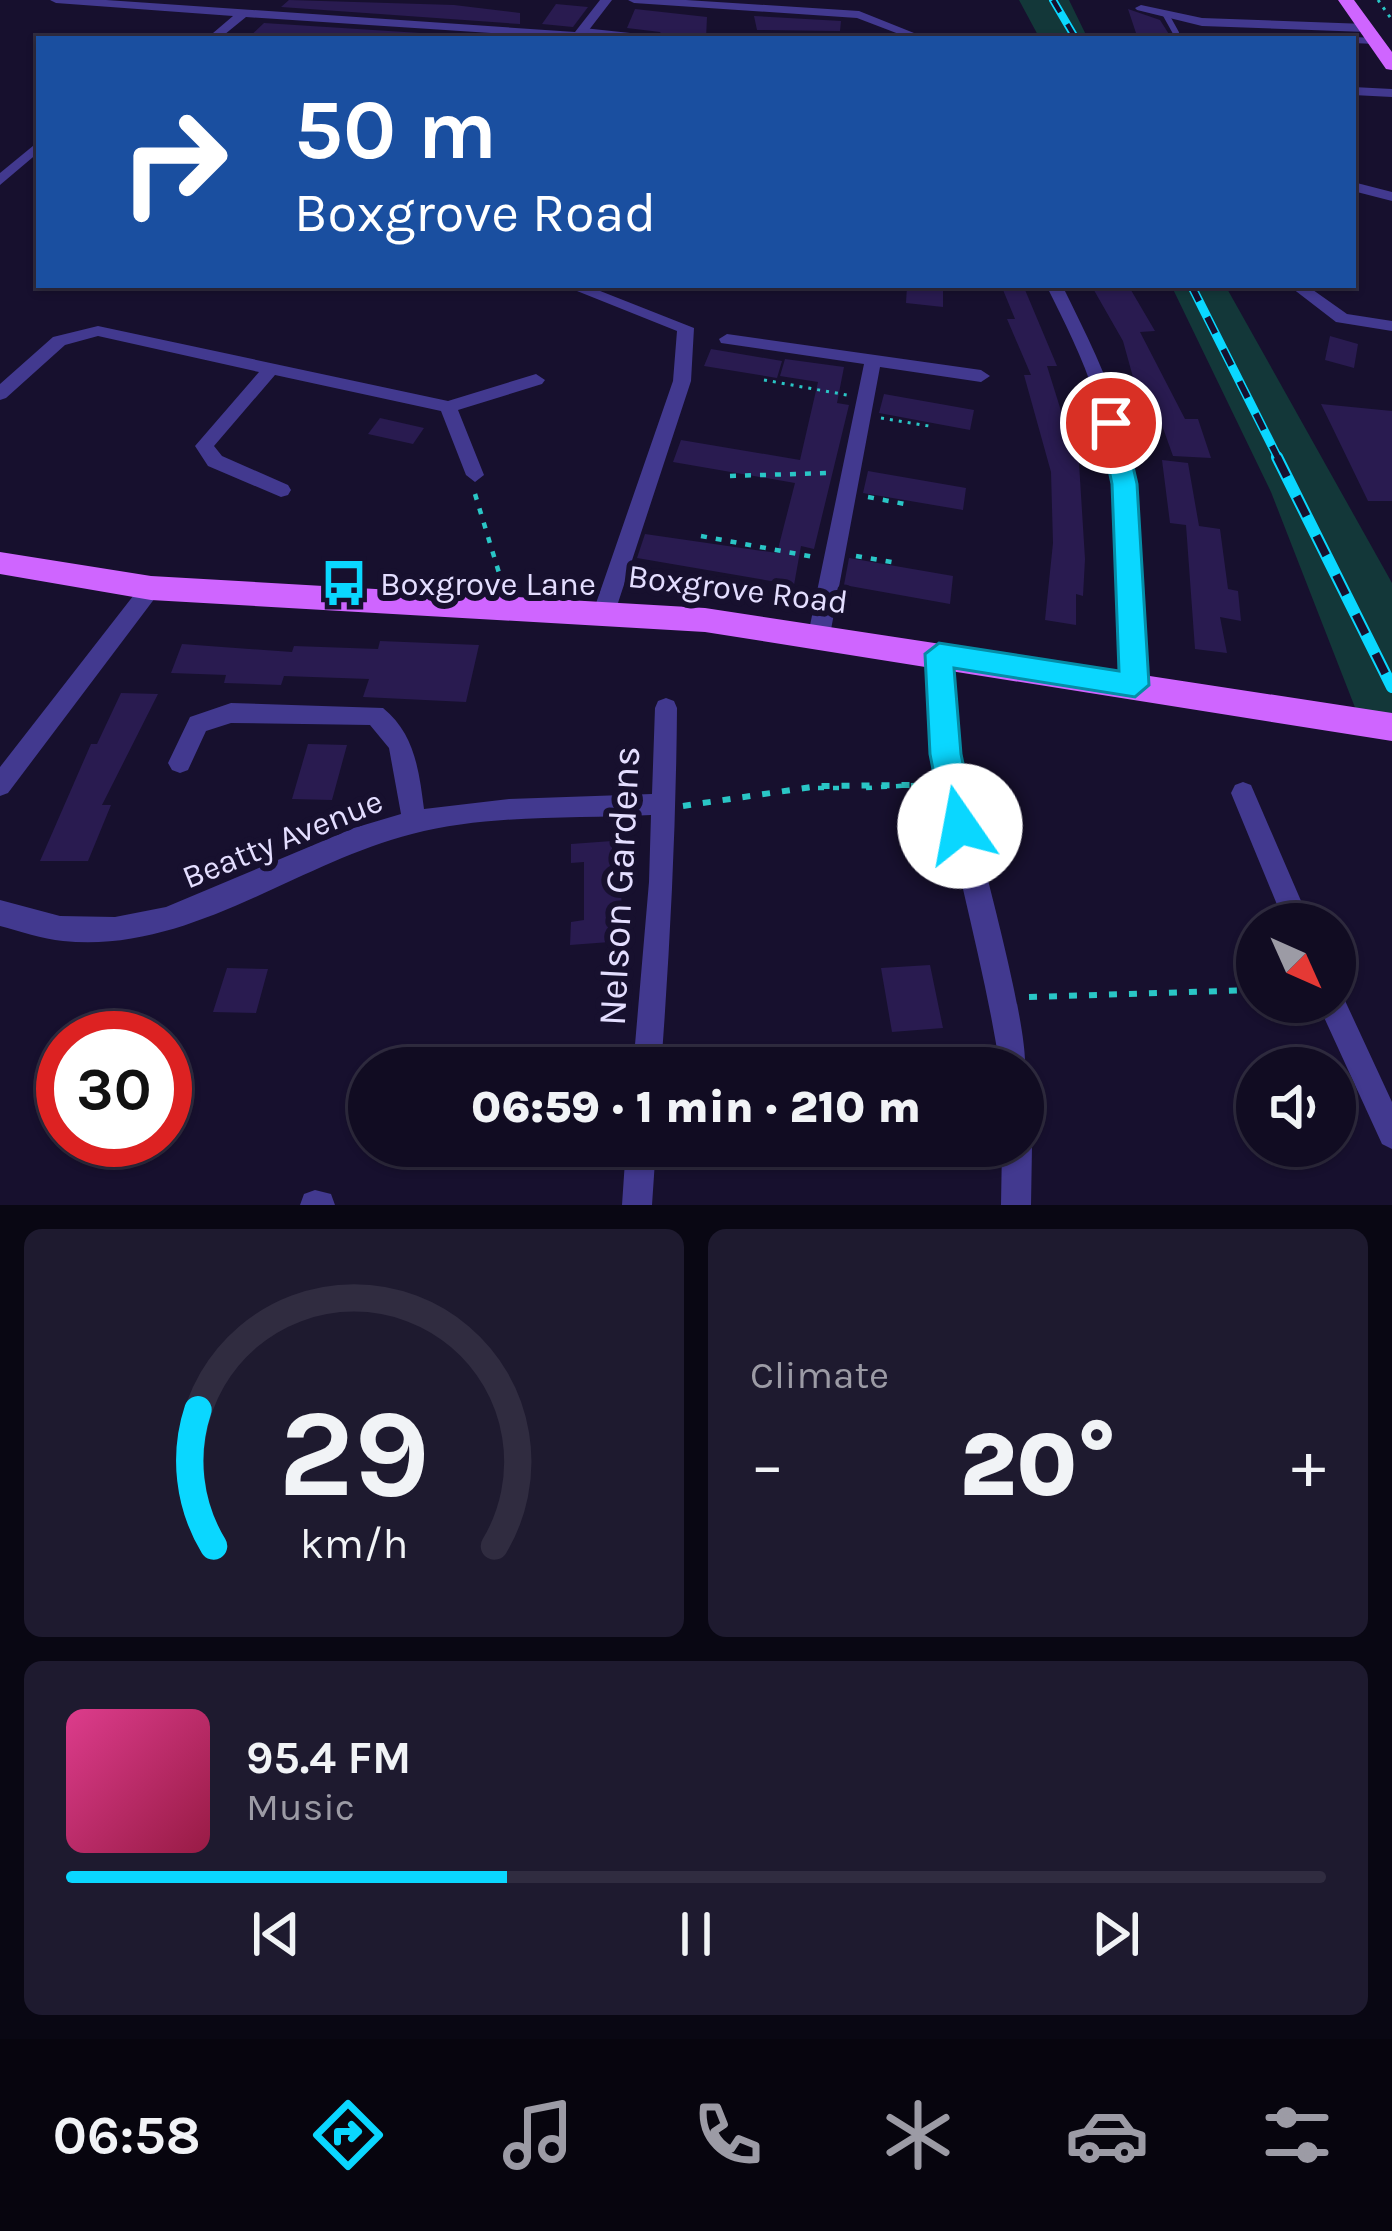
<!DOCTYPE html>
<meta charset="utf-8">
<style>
body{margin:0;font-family:Karla,sans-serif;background:#1e1a2f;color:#f1f3f6;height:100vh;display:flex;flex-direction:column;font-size:45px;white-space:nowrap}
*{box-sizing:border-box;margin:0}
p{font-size:39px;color:#9c9ba5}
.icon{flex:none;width:66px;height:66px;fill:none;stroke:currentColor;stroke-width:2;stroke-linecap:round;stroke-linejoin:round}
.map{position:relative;height:1205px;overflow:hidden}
.details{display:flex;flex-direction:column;gap:24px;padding:24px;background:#090713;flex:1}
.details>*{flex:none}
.guide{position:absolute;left:36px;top:36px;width:1320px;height:252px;border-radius:0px;box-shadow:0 3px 9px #0004,0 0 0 3px #302c40;background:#1a4fa0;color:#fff;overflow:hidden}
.needle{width:78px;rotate:135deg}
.fabs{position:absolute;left:1236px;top:903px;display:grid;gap:24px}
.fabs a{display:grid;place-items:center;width:120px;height:120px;border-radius:50%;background:#110c22;box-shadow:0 3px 9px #0004,0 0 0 3px #302c40;font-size:60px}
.speed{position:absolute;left:36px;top:1011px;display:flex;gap:24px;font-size:60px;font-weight:700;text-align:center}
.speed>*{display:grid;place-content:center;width:156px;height:156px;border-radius:50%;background:#110c22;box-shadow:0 3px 9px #0004,0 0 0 3px #302c40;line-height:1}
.speed .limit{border:18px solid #d22;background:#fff;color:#111}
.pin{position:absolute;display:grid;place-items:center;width:102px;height:102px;color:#fff;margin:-51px;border:6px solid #fff;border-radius:50%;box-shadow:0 3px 12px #0007}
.me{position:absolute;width:132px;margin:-66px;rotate:348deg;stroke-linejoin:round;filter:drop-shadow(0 0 9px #0008)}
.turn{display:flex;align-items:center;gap:42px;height:252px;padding:0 60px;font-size:54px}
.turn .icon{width:156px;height:156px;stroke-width:2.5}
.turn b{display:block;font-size:84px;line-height:102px}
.big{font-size:90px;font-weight:800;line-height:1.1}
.details .widget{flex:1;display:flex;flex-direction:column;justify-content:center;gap:18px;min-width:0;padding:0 42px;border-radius:18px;background:#1e1a2f}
.details .dial{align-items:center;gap:0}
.dial svg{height:312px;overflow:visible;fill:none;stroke:#302c40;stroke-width:7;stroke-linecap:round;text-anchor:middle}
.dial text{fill:#f1f3f6;stroke:none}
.song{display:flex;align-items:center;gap:36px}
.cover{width:144px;height:144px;border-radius:18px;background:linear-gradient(135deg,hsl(330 70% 55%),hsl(340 70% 35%))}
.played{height:12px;border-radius:6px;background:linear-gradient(90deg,#0ad7ff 35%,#302c40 35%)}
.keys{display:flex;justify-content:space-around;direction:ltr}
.heat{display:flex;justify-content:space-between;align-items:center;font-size:66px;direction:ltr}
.details .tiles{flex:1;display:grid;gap:24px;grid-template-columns:1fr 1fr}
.widget:last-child{grid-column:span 2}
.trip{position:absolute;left:348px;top:1047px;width:696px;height:120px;border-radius:60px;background:#110c22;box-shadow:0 3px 9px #0004,0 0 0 3px #302c40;font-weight:800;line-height:120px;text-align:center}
.menu{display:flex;height:192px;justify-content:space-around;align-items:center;background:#07050e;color:#9c9ba5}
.menu .icon{width:84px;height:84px}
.menu .selected{color:#0ad7ff}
.menu b{font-size:54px;color:#f1f3f6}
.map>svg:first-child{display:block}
.green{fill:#133739}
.building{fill:#291b50}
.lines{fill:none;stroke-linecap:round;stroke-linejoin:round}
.path-far2{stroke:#2ac6c6;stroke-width:3;stroke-dasharray:3 6;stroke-linecap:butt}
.path-far1{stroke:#2ac6c6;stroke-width:4.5;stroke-dasharray:6 9;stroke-linecap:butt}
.path{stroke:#2ac6c6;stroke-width:6;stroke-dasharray:8 12;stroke-linecap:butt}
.service{stroke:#42398f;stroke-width:6}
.minor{fill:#42398f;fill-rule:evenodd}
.primary{fill:#cf65ff;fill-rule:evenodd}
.rail-far2-casing{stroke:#0ad7ff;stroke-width:8}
.rail-far1-casing{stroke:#0ad7ff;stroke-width:9}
.rail-casing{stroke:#0ad7ff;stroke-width:12}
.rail-far2{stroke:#17102e;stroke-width:4.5;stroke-dasharray:14;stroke-linecap:butt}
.rail-far1{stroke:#17102e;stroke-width:6;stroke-dasharray:18;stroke-linecap:butt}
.rail{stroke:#17102e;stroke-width:8;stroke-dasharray:22;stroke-linecap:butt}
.route{fill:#0ad7ff;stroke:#068ca6;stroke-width:3}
.labels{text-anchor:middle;stroke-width:12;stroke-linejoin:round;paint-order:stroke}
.poi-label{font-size:33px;fill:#e4deff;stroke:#17102e;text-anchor:start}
.street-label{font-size:33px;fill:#e4deff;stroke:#17102e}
.near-street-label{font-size:39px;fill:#e4deff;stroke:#17102e}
</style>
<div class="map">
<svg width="1392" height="1205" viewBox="0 0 1392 1205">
<rect width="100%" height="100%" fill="#17102e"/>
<!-- green -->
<path class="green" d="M1019,0H1069L1088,39H1040Z
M1171,285H1225L1392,583V717L1356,710L1271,492Z"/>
<!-- building -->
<path class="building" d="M289,0L454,5L520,13V24L281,7Z
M556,4L588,7L573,27L542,24Z
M635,9L707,17L706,39H665L660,32L627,28Z
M1128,9L1160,20L1172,39H1138Z
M754,16L841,21L840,31L757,30Z
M264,23L513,39H247Z
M1001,285H1023L1057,366H1047L1072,446L1078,447L1085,559L1083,596L1076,594V625L1045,620L1053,543L1051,472L1024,375H1031L1007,319H1015Z
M1091,285H1128L1155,331L1140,332L1185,419H1198L1211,458L1173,456L1149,389L1136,388L1123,341Z
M907,286L943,290V307L906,303Z
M1330,336L1358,344L1354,368L1325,360Z
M711,349L782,361L777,378L704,366Z
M785,359L844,367L837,403L849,405L814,549L801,546L794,585L637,558L645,534L777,553L795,483L673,462L681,440L800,460L818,382L780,376Z
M884,394L974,410L970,430L879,413Z
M1321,404L1392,411V501H1368Z
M380,418L424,428L413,444L368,434Z
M1162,460L1188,463L1199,526L1220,529L1228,589L1238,591L1241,621L1220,617L1227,653L1195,649L1186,525L1170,523Z
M868,471L966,488L963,510L863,493Z
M849,558L953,576L950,604L844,585Z
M380,641L479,645L466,702L363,697L369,679L284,676L281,685L224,683L226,675L171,673L182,644L292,652L294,646L378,649Z
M121,693L158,694L102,805H111L88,861H40L91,744H97Z
M308,744L347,745L332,800L292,799Z
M612,841V863H620L623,941L570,945L571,922L584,920V862L571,863V844Z
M930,965L943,1028L892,1032L881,968Z
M227,968L268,969L256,1013L213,1012Z"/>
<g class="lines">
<!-- path-far2 -->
<path class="path-far2" d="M1378,0L1392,20
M764,380L847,395
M881,418L929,426"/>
<!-- path-far1 -->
<path class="path-far1" d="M730,476L828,473
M475,494L503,586
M868,497L910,505
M701,536L814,557
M856,556L897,563
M803,788H846
M866,788L933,784"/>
<!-- path -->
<path class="path" d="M683,806L818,786L913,785
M1029,997L1257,990"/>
<!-- service -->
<path class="service" d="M1166,15L1176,33
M583,31L658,39
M1308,38L1329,39
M1353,40L1375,41"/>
<!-- minor -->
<path class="minor" d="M50,0H106L575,32L600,0H612L582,39L246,17L219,39H206L233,16L56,3Z
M628,0H686L859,11L929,39H912L857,18L634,3Z
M1141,5L1202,18L1366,24L1372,28L1366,32L1202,26L1137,10L1135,8Z
M1353,87L1392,89V97L1353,95Z
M39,141V152L0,185V173Z
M1353,182L1392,192V201L1353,191Z
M562,285H585L694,328L691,381L615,612L611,618H597L593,612L673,381L677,331Z
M1046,285H1062C1085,332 1109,378 1123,429C1145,512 1144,600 1146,685L1143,692L1135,694L1127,692L1124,685C1123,588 1125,490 1095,397C1083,358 1064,321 1046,285Z
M1288,285H1306L1347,314L1392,321V331L1336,322Z
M98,326L448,401L536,374L545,380L542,384L458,410L484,475L475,482L466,475L441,411L275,375L214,446L222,456L288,485L291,490L288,495L281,497L208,466L195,446L259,372L98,336L65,345L6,398L0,400V384L53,337Z
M727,334L981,370L990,376L981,382L880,367L830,635L827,641H811L808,635L864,364L721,343L719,339Z
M151,580L158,582L161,588L158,594L8,793L0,796V767L144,582Z
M939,645L947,648L950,654C951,691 952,728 959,764C969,815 1038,1049 1023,1078V1068H1000C979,928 930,796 928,654L931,648Z
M666,698L674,701L677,708C676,829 670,948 661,1068H633L649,882L651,815C573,819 489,814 412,834C294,864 189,954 63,941C42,939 20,931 0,926V900L60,916L115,917L166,907L354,828L401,814L389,748L370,725L231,723L206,731L188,770L180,773L172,770L168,763L190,717L231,703L383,708C415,734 419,771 424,809L509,799L652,794L655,708L658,701Z
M1243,782L1251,785L1311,924H1285L1231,793L1235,785Z
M1335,990L1341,992L1392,1102V1149L1382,1144L1317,1002H1335Z
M1023,1134L1032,1146L1031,1205H1001L1002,1146H1023Z
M626,1146H656L652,1205H622Z
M315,1190L331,1194L335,1205H300L304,1194Z"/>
<!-- primary -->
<path class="primary" d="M1338,0H1354L1392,52V70L1386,69Z
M0,552L151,576L705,608L1392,713V741L705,632L151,600L0,574Z"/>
<defs>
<path id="rail-far2" d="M1053,0L1076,39"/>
<path id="rail-far1" d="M1191,285L1279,460"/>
<path id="rail" d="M1277,457L1392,687"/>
</defs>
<!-- rail-far2 casing -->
<use href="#rail-far2" class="rail-far2-casing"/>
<!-- rail-far1 casing -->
<use href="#rail-far1" class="rail-far1-casing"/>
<!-- rail casing -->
<use href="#rail" class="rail-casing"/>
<!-- rail-far2 -->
<use href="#rail-far2" class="rail-far2"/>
<!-- rail-far1 -->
<use href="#rail-far1" class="rail-far1"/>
<!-- rail -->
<use href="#rail" class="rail"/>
</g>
<!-- route -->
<path class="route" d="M1111,415L1123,423L1137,484L1149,685L1135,697L954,668L961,754L976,826L972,837L960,841L949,837L944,826L930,754L925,654L939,643L1119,671L1112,484L1099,423Z"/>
<!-- icons -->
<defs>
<symbol id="bus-bare" viewBox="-9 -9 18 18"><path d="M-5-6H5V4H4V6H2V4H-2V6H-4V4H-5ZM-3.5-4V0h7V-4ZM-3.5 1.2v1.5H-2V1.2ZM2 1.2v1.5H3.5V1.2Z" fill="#0ad7ff" stroke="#17102e" stroke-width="2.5" paint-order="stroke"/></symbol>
</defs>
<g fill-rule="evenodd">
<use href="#bus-bare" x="311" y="550" width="66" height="66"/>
</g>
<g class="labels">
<!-- poi labels -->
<g class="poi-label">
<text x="380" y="595">Boxgrove Lane</text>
</g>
<!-- street labels -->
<g class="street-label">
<text transform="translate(738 588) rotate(7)" y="12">Boxgrove Road</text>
<text transform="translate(282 838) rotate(-22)" y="12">Beatty Avenue</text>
</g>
<!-- near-street labels -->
<g class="near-street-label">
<text transform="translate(618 886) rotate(-87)" y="14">Nelson Gardens</text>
</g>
</g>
</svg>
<div class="fabs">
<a><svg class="needle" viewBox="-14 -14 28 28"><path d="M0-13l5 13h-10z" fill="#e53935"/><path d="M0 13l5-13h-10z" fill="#9c9ba5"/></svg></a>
<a><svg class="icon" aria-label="sound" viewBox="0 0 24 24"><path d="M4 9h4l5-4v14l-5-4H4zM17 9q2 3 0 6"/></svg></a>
</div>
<div class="speed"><div class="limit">30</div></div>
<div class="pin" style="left:1111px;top:423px;background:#d93025"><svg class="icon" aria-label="arrive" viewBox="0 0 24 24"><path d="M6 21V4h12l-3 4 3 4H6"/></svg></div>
<svg class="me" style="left:960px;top:826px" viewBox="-20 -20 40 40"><circle r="19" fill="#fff"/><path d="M0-13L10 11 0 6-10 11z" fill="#0ad7ff"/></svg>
<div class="trip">06:59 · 1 min · 210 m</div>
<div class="guide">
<div class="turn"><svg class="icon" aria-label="right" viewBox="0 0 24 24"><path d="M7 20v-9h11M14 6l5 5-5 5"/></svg><div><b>50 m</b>Boxgrove Road</div></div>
</div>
</div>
<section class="details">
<div class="tiles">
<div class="widget dial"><svg viewBox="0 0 100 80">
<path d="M14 69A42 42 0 1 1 86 69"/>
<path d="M14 69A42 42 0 0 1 10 34" stroke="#0ad7ff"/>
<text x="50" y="56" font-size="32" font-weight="700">29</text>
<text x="50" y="72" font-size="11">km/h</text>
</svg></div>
<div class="widget"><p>Climate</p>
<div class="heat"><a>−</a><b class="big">20°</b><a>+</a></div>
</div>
<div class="widget">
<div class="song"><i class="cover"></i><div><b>95.4 FM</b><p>Music</p></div></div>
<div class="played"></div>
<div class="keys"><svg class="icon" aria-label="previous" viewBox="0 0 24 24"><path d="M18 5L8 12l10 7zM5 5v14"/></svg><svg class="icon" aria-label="pause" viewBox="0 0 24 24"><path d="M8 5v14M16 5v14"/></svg><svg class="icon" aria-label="next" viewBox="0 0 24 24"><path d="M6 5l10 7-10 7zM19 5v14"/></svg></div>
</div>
</div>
</section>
<nav class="menu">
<b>06:58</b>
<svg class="icon selected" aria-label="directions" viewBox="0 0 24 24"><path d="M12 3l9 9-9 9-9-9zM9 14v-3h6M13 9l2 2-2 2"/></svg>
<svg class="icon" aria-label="music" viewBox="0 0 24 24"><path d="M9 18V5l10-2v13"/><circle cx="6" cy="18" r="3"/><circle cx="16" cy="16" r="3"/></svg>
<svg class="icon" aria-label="phone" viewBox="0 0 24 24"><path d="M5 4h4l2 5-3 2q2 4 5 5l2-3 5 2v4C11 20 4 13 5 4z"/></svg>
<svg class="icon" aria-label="climate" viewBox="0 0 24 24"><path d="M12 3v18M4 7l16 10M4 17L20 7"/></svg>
<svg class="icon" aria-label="car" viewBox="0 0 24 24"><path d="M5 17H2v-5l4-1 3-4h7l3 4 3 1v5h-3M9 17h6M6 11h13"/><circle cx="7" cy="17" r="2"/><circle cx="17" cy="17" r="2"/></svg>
<svg class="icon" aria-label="filters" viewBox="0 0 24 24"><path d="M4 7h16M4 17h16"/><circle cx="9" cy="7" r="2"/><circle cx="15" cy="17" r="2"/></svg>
</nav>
